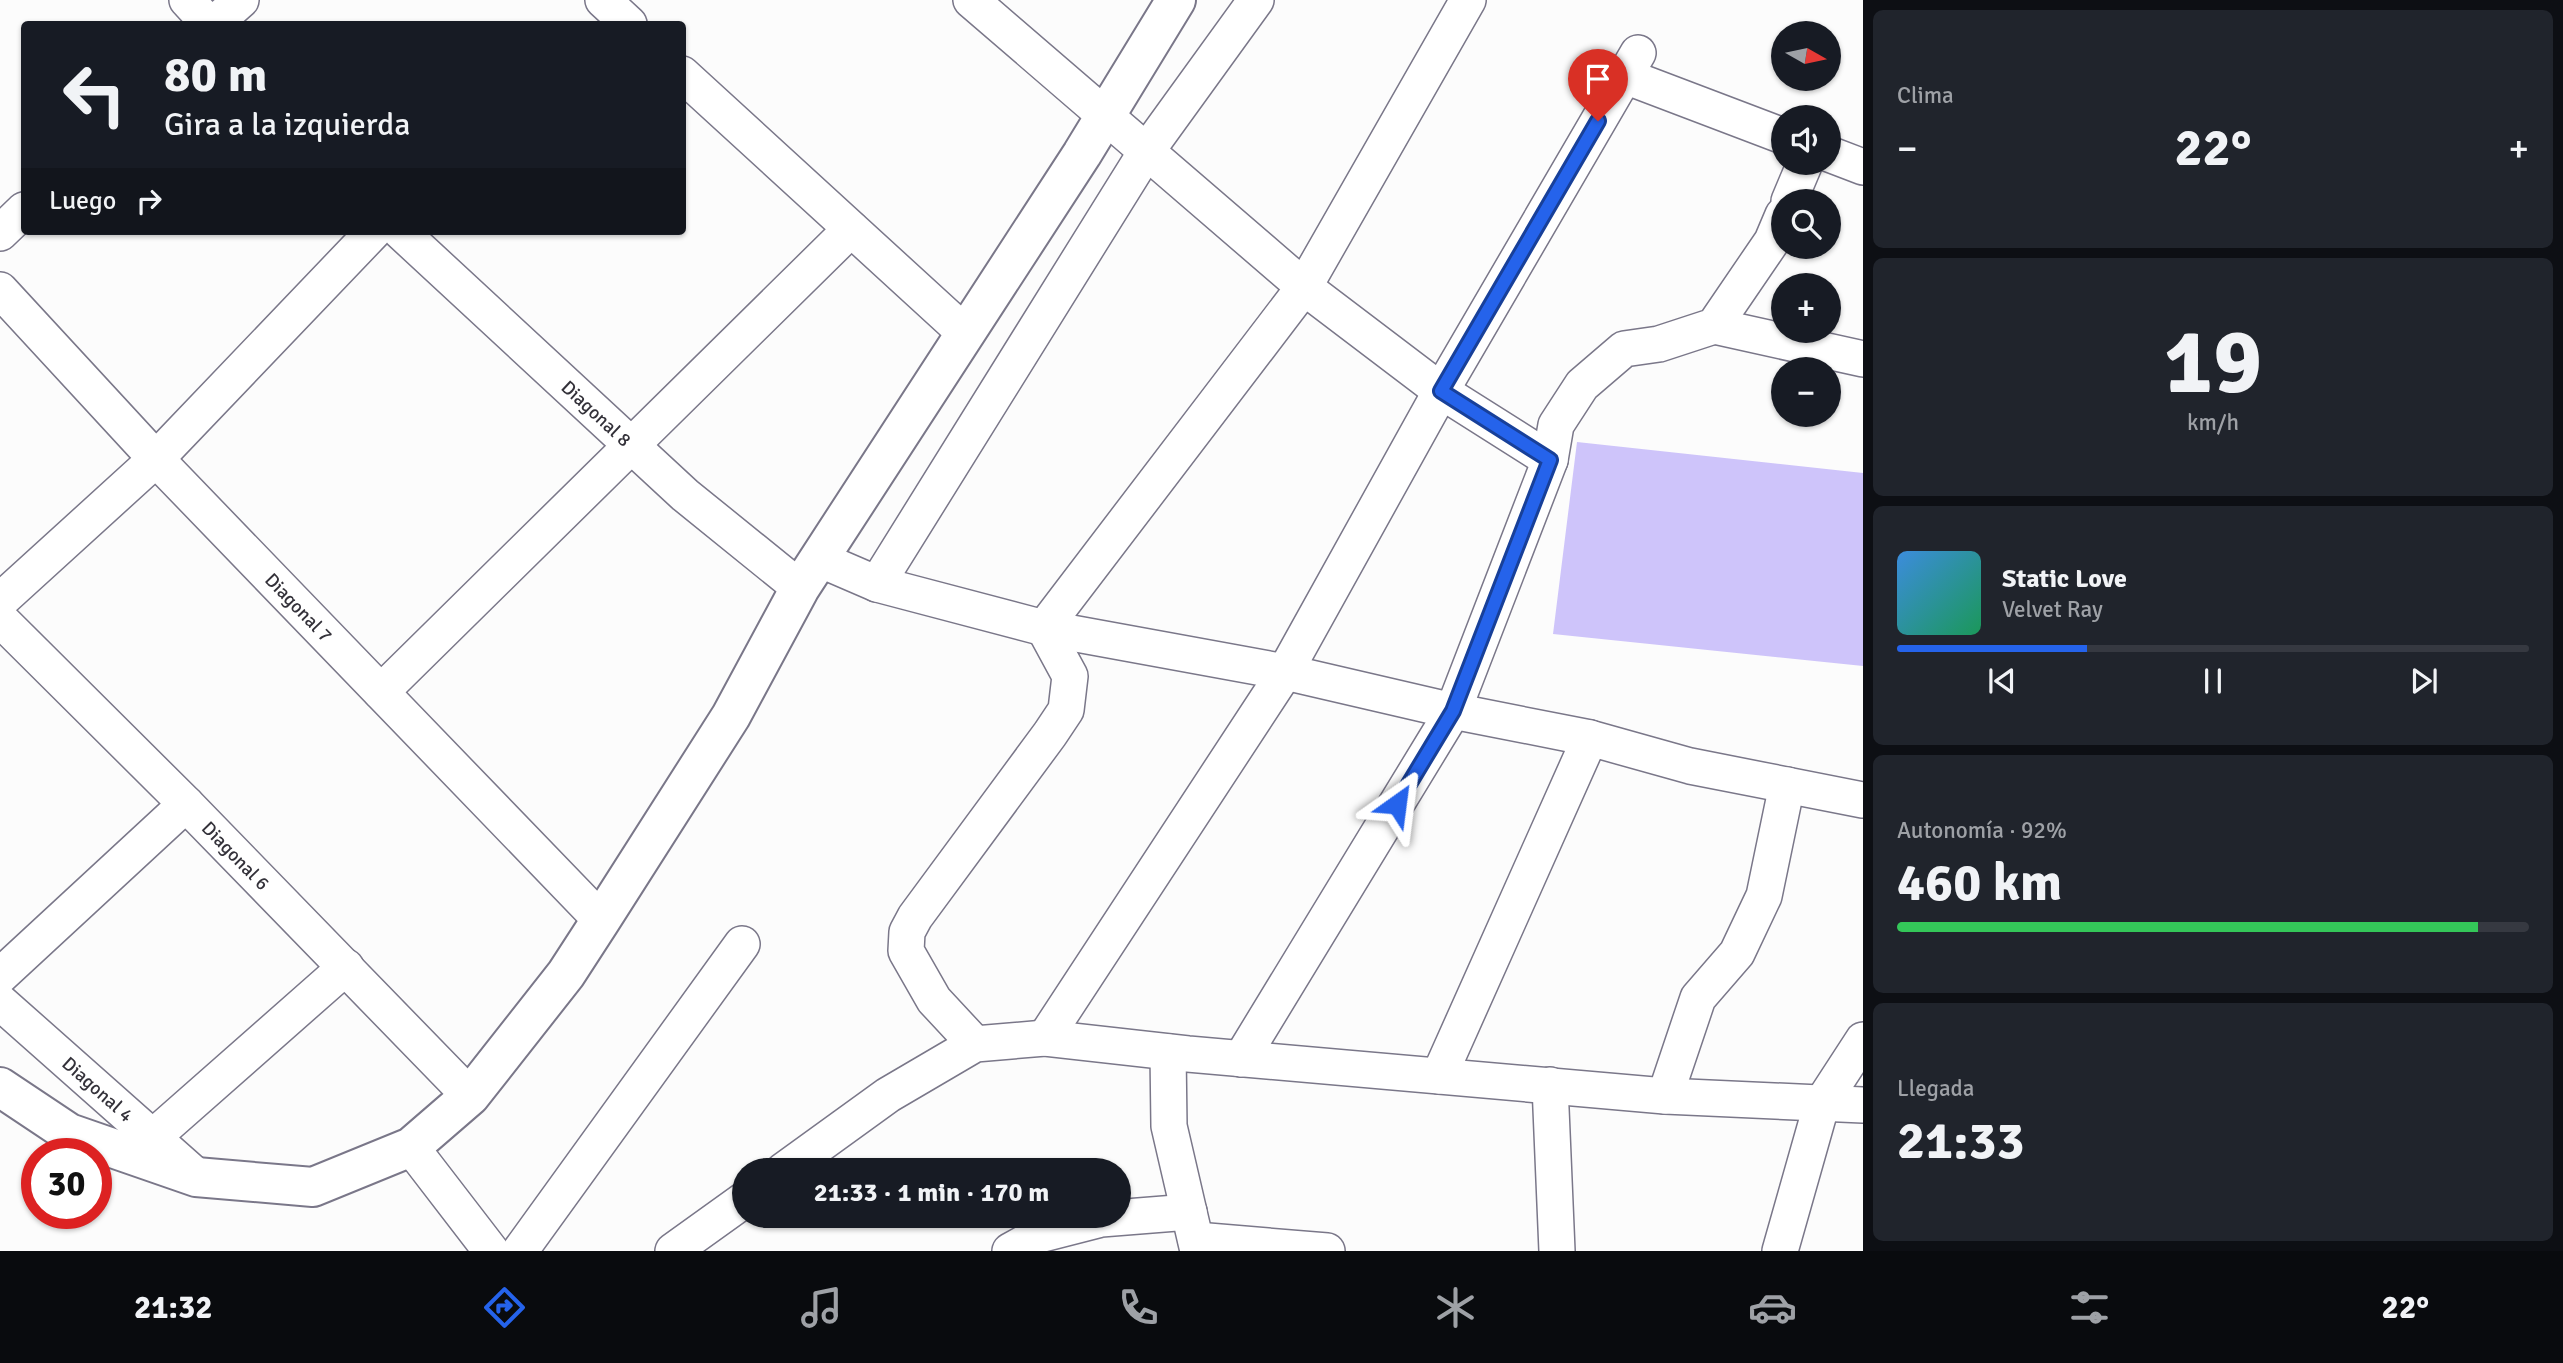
<!DOCTYPE html>
<html lang="es">
<meta charset="utf-8">
<style>
body{margin:0;font-family:Signika,sans-serif;background:#20242c;color:#f1f3f6;height:100vh;display:flex;flex-direction:column;font-size:26px;white-space:nowrap}
*{box-sizing:border-box;margin:0}
p{font-size:23px;color:#9ea1a6}
.icon{flex:none;width:38px;height:38px;fill:none;stroke:currentColor;stroke-width:2;stroke-linecap:round;stroke-linejoin:round}
.map{position:relative;flex:1;overflow:hidden}
.drawer{display:flex;flex-direction:column;gap:10px;padding:10px;background:#0d0f14;width:700px}
.drawer>*{flex:none}
.hud{position:absolute;left:21px;top:21px;width:665px;height:214px;border-radius:7px;box-shadow:0 2px 5px #0004;background:#171b24;color:#f1f3f6;overflow:hidden}
.needle{width:46px;rotate:99deg}
.tools{position:absolute;left:1771px;top:21px;display:grid;gap:14px}
.tools a{display:grid;place-items:center;width:70px;height:70px;border-radius:50%;background:#171b24;box-shadow:0 2px 5px #0004;font-size:35px}
.speed{position:absolute;left:21px;top:1138px;display:flex;gap:14px;font-size:35px;font-weight:700;text-align:center}
.speed>*{display:grid;place-content:center;width:91px;height:91px;border-radius:50%;background:#171b24;box-shadow:0 2px 5px #0004;line-height:1}
.speed .limit{border:10px solid #d22;background:#fff;color:#111}
.pin{position:absolute;display:grid;place-items:center;width:60px;height:60px;color:#fff;margin:-72px -30px;border-radius:50% 50% 50% 0;rotate:-45deg;box-shadow:0 0 7px #0007}
.pin .icon{rotate:45deg}
.me{position:absolute;width:77px;margin:-38px;rotate:31deg;stroke-linejoin:round;filter:drop-shadow(0 0 5px #0008)}
.turn{display:flex;align-items:center;gap:24px;height:147px;padding:0 28px;font-size:32px}
.turn .icon{width:91px;height:91px;stroke-width:2.5}
.turn b{display:block;font-size:49px;line-height:60px}
.then{display:flex;align-items:center;height:66px;padding:0 28px;background:#0003;gap:14px;font-size:26px}
.big{font-size:52px;font-weight:800;line-height:1.1}
.drawer .widget{flex:1;display:flex;flex-direction:column;justify-content:center;gap:10px;min-width:0;padding:0 24px;border-radius:10px;background:#20242c}
.drawer .dial{align-items:center;gap:0}
.dial b{font-size:91px;line-height:1}
.song{display:flex;align-items:center;gap:21px}
.cover{width:84px;height:84px;border-radius:10px;background:linear-gradient(135deg,hsl(210 70% 55%),hsl(150 70% 35%))}
.played{height:7px;border-radius:4px;background:linear-gradient(90deg,#2563eb 30%,#363941 30%)}
.keys{display:flex;justify-content:space-around;direction:ltr}
.heat{display:flex;justify-content:space-between;align-items:center;font-size:38px;direction:ltr}
.charge{height:10px;border-radius:5px;background:linear-gradient(90deg,#34c759 92%,#363941 0)}
.trip{position:absolute;left:732px;top:1158px;width:399px;height:70px;border-radius:35px;background:#171b24;box-shadow:0 2px 5px #0004;font-weight:800;line-height:70px;text-align:center}
.tab-bar{display:flex;height:112px;justify-content:space-around;align-items:center;background:#090b0e;color:#9ea1a6}
.tab-bar .icon{width:49px;height:49px}
.tab-bar .current{color:#2563eb}
.tab-bar b{font-size:32px;color:#f1f3f6}
main{display:flex;flex:1;min-height:0}
.map>svg:first-child{display:block}
.water{fill:#cec4fa}
.lines{fill:none;stroke-linecap:round;stroke-linejoin:round}
.minor-casing{stroke:#7a7789;stroke-width:38}
.secondary-casing{stroke:#7a7789;stroke-width:42}
.minor{stroke:#fff;stroke-width:35}
.secondary{stroke:#fff;stroke-width:38}
.route-casing{stroke:#184099;stroke-width:18}
.route{stroke:#2563eb;stroke-width:12}
.labels{text-anchor:middle;stroke-width:5;stroke-linejoin:round;paint-order:stroke}
.street-label{font-size:19px;fill:#34323a;stroke:#fff}
</style>
<main>
<div class="map">
<svg width="1863" height="1251" viewBox="0 0 1863 1251">
<rect width="100%" height="100%" fill="#fcfcfc"/>
<!-- water -->
<path class="water" d="M1577,442L1863,473V666L1553,634Z"/>
<g class="lines">
<defs>
<g id="minor">
<path d="M187,0L209,24"/>
<path d="M603,0L629,24"/>
<path d="M971,0L1304,287L1441,391L1550,460"/>
<path d="M214,24L241,0"/>
<path d="M682,74L965,333"/>
<path d="M1625,76L1783,136"/>
<path d="M1829,154L1863,167"/>
<path d="M1789,201L1805,163"/>
<path id="s1" d="M400,231L685,495L800,588"/>
<path d="M0,233L24,210"/>
<path id="s2" d="M0,290L156,459L601,920"/>
<path d="M1714,326L1863,359"/>
<path d="M819,559L877,584L1044,628L1285,672L1453,711L1590,738L1690,766L1863,800"/>
<path d="M877,584L1146,152L1256,0"/>
<path d="M0,601L156,459L374,231"/>
<path id="s3" d="M0,619L186,804L470,1096"/>
<path d="M381,692L851,229"/>
<path d="M0,976L186,804"/>
<path id="s4" d="M0,1002L194,1174"/>
<path d="M1045,1038L1285,672L1441,391L1638,53"/>
<path d="M975,1044L934,1000L906,951L907,932L915,917L1050,734L1066,710L1070,676L1044,628L1304,287L1468,0"/>
<path d="M1168,1052L1169,1126L1198,1251"/>
<path d="M1241,1059L1453,711L1550,460L1556,425L1582,385L1624,349L1659,344L1714,326L1772,241L1783,215"/>
<path d="M1439,1076L1590,738"/>
<path d="M1550,1085L1557,1251"/>
<path d="M1665,1096L1698,998L1737,953L1764,896L1787,785"/>
<path d="M152,1138L346,967"/>
<path d="M411,1147L491,1251"/>
<path d="M783,1171L888,1095L975,1044L1045,1038L1188,1054L1665,1096L1863,1105"/>
<path d="M1196,1240L1327,1251"/>
<path d="M520,1251L742,944"/>
<path d="M673,1251L744,1200"/>
<path d="M1010,1251L1039,1235L1101,1219L1189,1212"/>
<path d="M1780,1251L1822,1103L1863,1040"/>
</g>
<path id="secondary" d="M0,1087L69,1133L196,1177L313,1187L411,1147L470,1096L566,974L601,920L731,716L800,588L1082,154L1176,0"/>
</defs>
<!-- minor casing -->
<use href="#minor" class="minor-casing"/>
<!-- secondary casing -->
<use href="#secondary" class="secondary-casing"/>
<!-- minor -->
<use href="#minor" class="minor"/>
<!-- secondary -->
<use href="#secondary" class="secondary"/>
</g>
<g class="lines">
<defs>
<path id="route" d="M1397,804L1453,711L1550,460L1441,391L1598,121"/>
</defs>
<!-- route casing -->
<use href="#route" class="route-casing"/>
<!-- route -->
<use href="#route" class="route"/>
</g>
<g class="labels">
<!-- street labels -->
<g class="street-label">
<text dy="7" stroke="none"><textPath href="#s1" startOffset="268">Diagonal 8</textPath></text>
<text dy="7" stroke="none"><textPath href="#s2" startOffset="436">Diagonal 7</textPath></text>
<text dy="7" stroke="none"><textPath href="#s3" startOffset="334">Diagonal 6</textPath></text>
<text dy="7" stroke="none"><textPath href="#s4" startOffset="131">Diagonal 4</textPath></text>
</g>
</g>
</svg>
<div class="tools">
<a><svg class="needle" viewBox="-14 -14 28 28"><path d="M0-13l5 13h-10z" fill="#e53935"/><path d="M0 13l5-13h-10z" fill="#9ea1a6"/></svg></a>
<a><svg class="icon" aria-label="sound" viewBox="0 0 24 24"><path d="M4 9h4l5-4v14l-5-4H4zM17 9q2 3 0 6"/></svg></a>
<a><svg class="icon" aria-label="search" viewBox="0 0 24 24"><circle cx="10" cy="10" r="6"/><path d="M15 15l6 6"/></svg></a>
<a>+</a>
<a>−</a>
</div>
<div class="speed"><div class="limit">30</div></div>
<div class="pin" style="left:1598px;top:121px;background:#d93025"><svg class="icon" aria-label="arrive" viewBox="0 0 24 24"><path d="M6 21V4h12l-3 4 3 4H6"/></svg></div>
<svg class="me" style="left:1397px;top:804px" viewBox="-20 -20 40 40"><path d="M0-17L14 15 0 8-14 15z" fill="#2563eb" stroke="#fff" stroke-width="4"/></svg>
<div class="trip">21:33 · 1 min · 170 m</div>
<div class="hud">
<div class="turn"><svg class="icon" aria-label="left" viewBox="0 0 24 24"><path d="M17 20v-9H6M10 6l-5 5 5 5"/></svg><div><b>80 m</b>Gira a la izquierda</div></div>
<div class="then">Luego<svg class="icon" aria-label="right" viewBox="0 0 24 24"><path d="M7 20v-9h11M14 6l5 5-5 5"/></svg></div>
</div>
</div>
<section class="drawer">
<div class="widget"><p>Clima</p>
<div class="heat"><a>−</a><b class="big">22°</b><a>+</a></div>
</div>
<div class="widget dial"><b>19</b><p>km/h</p></div>
<div class="widget">
<div class="song"><i class="cover"></i><div><b>Static Love</b><p>Velvet Ray</p></div></div>
<div class="played"></div>
<div class="keys"><svg class="icon" aria-label="previous" viewBox="0 0 24 24"><path d="M18 5L8 12l10 7zM5 5v14"/></svg><svg class="icon" aria-label="pause" viewBox="0 0 24 24"><path d="M8 5v14M16 5v14"/></svg><svg class="icon" aria-label="next" viewBox="0 0 24 24"><path d="M6 5l10 7-10 7zM19 5v14"/></svg></div>
</div>
<div class="widget"><p>Autonomía · 92%</p><b class="big">460 km</b><div class="charge"></div></div>
<div class="widget"><p>Llegada</p><b class="big">21:33</b></div>
</section>
</main>
<nav class="tab-bar">
<b>21:32</b>
<svg class="icon current" aria-label="directions" viewBox="0 0 24 24"><path d="M12 3l9 9-9 9-9-9zM9 14v-3h6M13 9l2 2-2 2"/></svg>
<svg class="icon" aria-label="music" viewBox="0 0 24 24"><path d="M9 18V5l10-2v13"/><circle cx="6" cy="18" r="3"/><circle cx="16" cy="16" r="3"/></svg>
<svg class="icon" aria-label="phone" viewBox="0 0 24 24"><path d="M5 4h4l2 5-3 2q2 4 5 5l2-3 5 2v4C11 20 4 13 5 4z"/></svg>
<svg class="icon" aria-label="climate" viewBox="0 0 24 24"><path d="M12 3v18M4 7l16 10M4 17L20 7"/></svg>
<svg class="icon" aria-label="car" viewBox="0 0 24 24"><path d="M5 17H2v-5l4-1 3-4h7l3 4 3 1v5h-3M9 17h6M6 11h13"/><circle cx="7" cy="17" r="2"/><circle cx="17" cy="17" r="2"/></svg>
<svg class="icon" aria-label="filters" viewBox="0 0 24 24"><path d="M4 7h16M4 17h16"/><circle cx="9" cy="7" r="2"/><circle cx="15" cy="17" r="2"/></svg>
<b>22°</b>
</nav>
